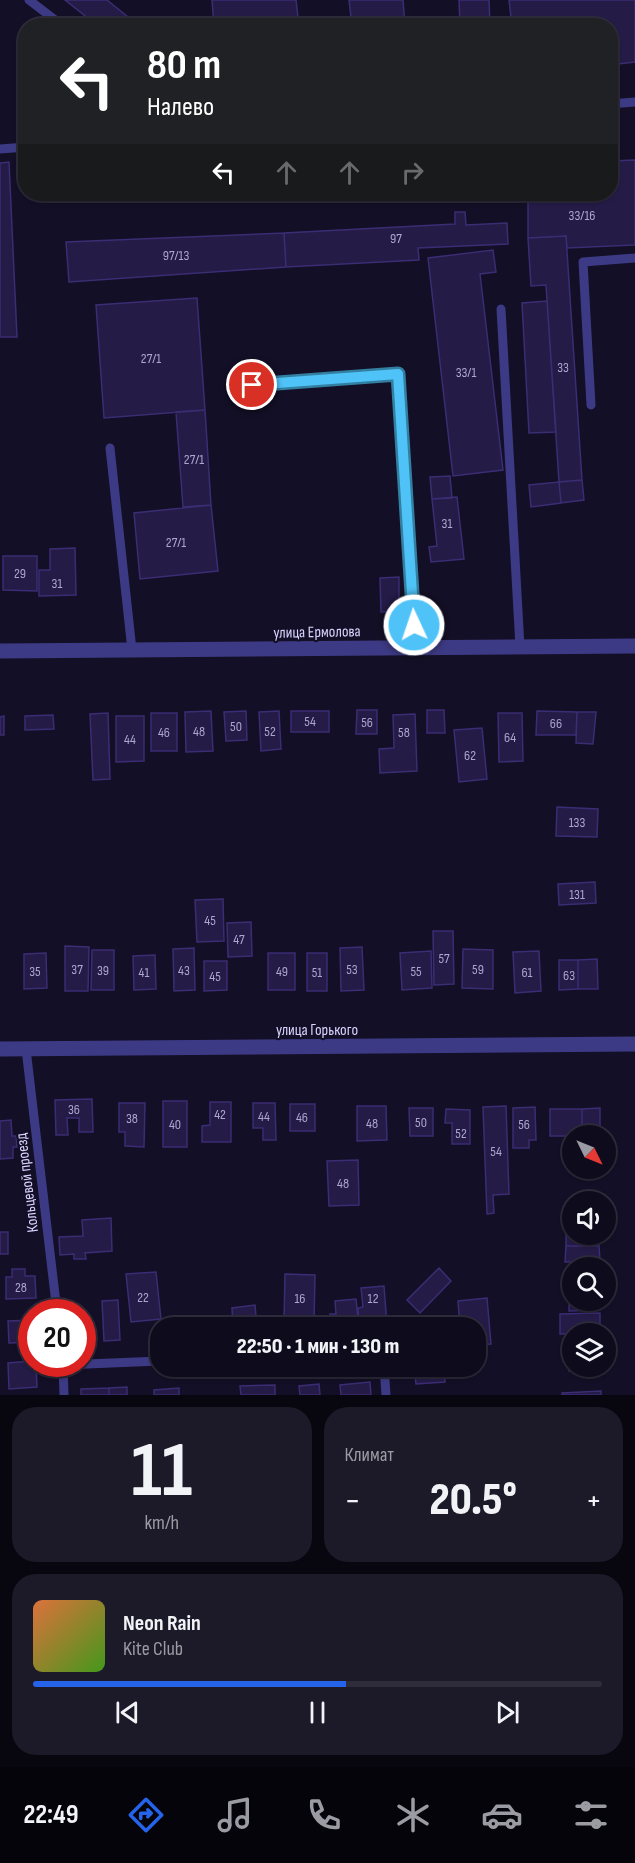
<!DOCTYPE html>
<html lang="ru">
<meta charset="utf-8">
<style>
body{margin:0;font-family:"Sofia Sans Condensed",sans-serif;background:#1c1929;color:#f1f3f6;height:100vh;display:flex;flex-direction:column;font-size:22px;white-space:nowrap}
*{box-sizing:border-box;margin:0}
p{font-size:20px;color:#9b9ba3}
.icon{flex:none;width:33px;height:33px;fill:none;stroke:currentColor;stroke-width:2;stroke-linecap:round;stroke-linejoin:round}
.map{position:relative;height:1395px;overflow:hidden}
.drawer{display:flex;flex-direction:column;gap:12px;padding:12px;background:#08060f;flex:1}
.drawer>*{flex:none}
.top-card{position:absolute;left:18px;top:18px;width:600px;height:183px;border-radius:24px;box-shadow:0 2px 4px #0004,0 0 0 2px #2e2b3b;background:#202124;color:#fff;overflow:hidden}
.needle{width:39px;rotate:133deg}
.controls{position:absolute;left:562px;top:1125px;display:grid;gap:12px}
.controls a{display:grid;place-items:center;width:54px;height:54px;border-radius:50%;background:#0e0b1c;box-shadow:0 2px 4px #0004,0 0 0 2px #2e2b3b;font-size:30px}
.speed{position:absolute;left:18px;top:1299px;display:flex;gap:12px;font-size:30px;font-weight:700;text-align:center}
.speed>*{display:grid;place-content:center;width:78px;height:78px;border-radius:50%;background:#0e0b1c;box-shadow:0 2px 4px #0004,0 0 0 2px #2e2b3b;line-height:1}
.speed .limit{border:9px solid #d22;background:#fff;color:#111}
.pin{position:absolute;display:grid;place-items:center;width:51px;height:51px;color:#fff;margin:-26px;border:3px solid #fff;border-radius:50%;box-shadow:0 2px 6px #0007}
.me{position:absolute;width:66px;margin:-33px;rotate:357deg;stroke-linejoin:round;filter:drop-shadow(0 0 4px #0008)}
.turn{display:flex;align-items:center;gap:21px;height:126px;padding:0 30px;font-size:27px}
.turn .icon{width:78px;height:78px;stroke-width:2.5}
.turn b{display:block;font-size:42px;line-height:51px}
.lanes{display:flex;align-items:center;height:57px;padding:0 30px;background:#0003;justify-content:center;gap:30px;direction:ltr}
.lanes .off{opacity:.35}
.big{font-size:45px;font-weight:800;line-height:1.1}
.drawer .tile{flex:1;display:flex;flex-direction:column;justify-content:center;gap:9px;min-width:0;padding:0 21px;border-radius:24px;background:#1c1929}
.drawer .dial{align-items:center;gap:0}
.dial b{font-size:78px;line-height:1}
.song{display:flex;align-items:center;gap:18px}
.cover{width:72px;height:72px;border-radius:9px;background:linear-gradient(135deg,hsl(20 70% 55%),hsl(100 70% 35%))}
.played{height:6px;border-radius:3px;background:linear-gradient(90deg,#2563eb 55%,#2e2b3b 55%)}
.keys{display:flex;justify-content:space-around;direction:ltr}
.heat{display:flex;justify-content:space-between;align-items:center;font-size:33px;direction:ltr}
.drawer .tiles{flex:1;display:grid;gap:12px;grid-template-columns:1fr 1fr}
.tile:last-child{grid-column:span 2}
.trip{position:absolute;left:150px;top:1317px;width:336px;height:60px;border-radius:24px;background:#0e0b1c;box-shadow:0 2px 4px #0004,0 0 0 2px #2e2b3b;font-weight:800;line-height:60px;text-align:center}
.tabs{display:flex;height:96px;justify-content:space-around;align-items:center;background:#06040b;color:#9b9ba3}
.tabs .icon{width:42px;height:42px}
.tabs .current{color:#2563eb}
.tabs b{font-size:27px;color:#f1f3f6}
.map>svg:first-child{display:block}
.building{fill:#241b47;stroke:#3b2d73;stroke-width:1.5}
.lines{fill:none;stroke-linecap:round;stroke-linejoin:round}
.service{stroke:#3d3a85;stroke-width:9}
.minor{stroke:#3d3a85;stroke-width:15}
.tertiary{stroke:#3d3a85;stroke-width:15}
.route-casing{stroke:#337fa1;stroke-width:15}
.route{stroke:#4fc3f7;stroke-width:10}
.labels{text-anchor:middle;stroke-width:4.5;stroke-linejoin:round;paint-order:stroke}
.number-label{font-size:14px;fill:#aca6d1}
.street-label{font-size:16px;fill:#d9d4ff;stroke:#130f26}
</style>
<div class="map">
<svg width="635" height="1395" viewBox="0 0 635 1395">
<rect width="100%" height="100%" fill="#130f26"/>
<!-- building -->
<path class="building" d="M65,0H107L139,26H98Z
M212,0H296L299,26H214Z
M349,0H403L405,26H352Z
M459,0H489L490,26H460Z
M509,0H635V62L610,65V26H512Z
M635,160V245L567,248L566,236L528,238V194H610V161Z
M9,162L17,337H0V163Z
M455,212H465L466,225L507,223L508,244L418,248L419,260L286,267L284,233L455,224Z
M284,233L286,267L69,282L66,242Z
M566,236L582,480L559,482L546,285L531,286L528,238Z
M493,250L496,272L480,274L503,470L453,476L428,258Z
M197,298L205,410L104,418L96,305Z
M547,301L556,432L529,433L522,303Z
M205,410L211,505L183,507L176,412Z
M450,476L452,498L432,499L430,477Z
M582,480L584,500L561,503L559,482Z
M559,482L561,503L531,507L529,485Z
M457,497L464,559L431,562L429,547L437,546L432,499Z
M211,505L218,571L140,579L134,513Z
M75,548L76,595L39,596V570H50V549Z
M3,556H37V591L3,590Z
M399,577V611L381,612L380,578Z
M357,710H377V734H356Z
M427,710H444L445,733H427Z
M211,711L213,751L186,752L185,712Z
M246,711L247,740L226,741L224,712Z
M279,711L281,749L261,751L259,712Z
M291,711H329V732H291Z
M537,711L577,712L576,735H536Z
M577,712H596L593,744L576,743Z
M108,713L110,779L93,780L90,714Z
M151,713H177V751H151Z
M498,713H522L523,761L499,762Z
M415,714L417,771L380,773L379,749L394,748L393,715Z
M53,715L54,729L25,730V716Z
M4,716V735H0V717Z
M116,716H144V761L116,762Z
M482,728L487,779L459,782L454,730Z
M557,807L598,809L597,837L556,836Z
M595,882L596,903L559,905L558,884Z
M223,899L224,941L197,942L195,900Z
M251,922L252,956L228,957L227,923Z
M433,931H453L454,984L434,985Z
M65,946L89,947L88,991H65Z
M362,947L364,990L341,991L340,948Z
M194,948L195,990L174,991L173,949Z
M463,949L493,950V989L462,988Z
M92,950H114V990H91Z
M431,951L432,988L402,990L400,953Z
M539,951L541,991L515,993L513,952Z
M46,953L47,988L24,989V954Z
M268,953H295V990H268Z
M307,953H327V991H307Z
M155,955L156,989L134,990L133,956Z
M597,959L598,989H578V960Z
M559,960H578V989L559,990Z
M204,961H227V990L204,991Z
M92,1099L93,1132H79V1118H67L68,1135H56L55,1100Z
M163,1101H187V1147H163Z
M210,1102H231V1142H202V1126L210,1125Z
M119,1103H145L144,1147L125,1146V1132H119Z
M253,1103H275L276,1140H263V1128H253Z
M290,1104H315V1131H290Z
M357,1106H386L387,1140L357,1141Z
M506,1106L509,1194L493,1195L494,1213L487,1214L483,1107Z
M535,1107L536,1140H529V1148H513V1108Z
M409,1108H433V1136H410Z
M600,1108V1136H582V1109Z
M446,1109L470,1110V1144H452V1123H445Z
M550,1109H582V1136H550Z
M11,1120L12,1136H16L17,1147H13V1158L0,1159V1121Z
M358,1160L359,1205L329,1206L327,1161Z
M111,1218L112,1251L85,1253L86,1259H74V1254L60,1255L59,1237L83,1236L82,1220Z
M566,1231L573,1232V1234H599V1246H566Z
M0,1232H8V1254H0Z
M566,1246H599L600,1261L565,1262Z
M439,1268L451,1281L420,1313L407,1300Z
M12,1269H25V1276H35L36,1298L6,1299V1277H12Z
M156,1272L161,1319L131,1322L126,1274Z
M285,1274L315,1275L314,1323L284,1322Z
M384,1286L387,1325L359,1328L358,1308L363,1307L361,1288Z
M569,1289H573V1300H599L600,1310L569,1311Z
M487,1298L491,1344L476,1345V1328H460L458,1301Z
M356,1299L359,1328H331L330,1314H336L335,1301Z
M118,1300L120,1340L104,1341L102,1301Z
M255,1305L257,1328H233L232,1308Z
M600,1313V1333L560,1334V1314Z
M32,1320V1342L9,1343L8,1321Z
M569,1351H573V1366H601V1371H569Z
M32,1361V1364H36L37,1387L9,1389L8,1363Z
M414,1366H444L445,1382L416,1384Z
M370,1382L371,1395H341L340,1385Z
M319,1384L320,1395H300L299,1386Z
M275,1385V1395H241L240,1386Z
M127,1387V1395H109V1388Z
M109,1388V1395H81V1389Z
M179,1388V1395H154V1390Z
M601,1391V1395H562V1393Z"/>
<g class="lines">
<!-- service -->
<path class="service" d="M29,0L63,26
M610,104L635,102
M0,149L26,147
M501,309L520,647
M252,385L398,373L416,648
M591,405L583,262L635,258
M110,448L132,650
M26,1049L57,1312
M62,1364L63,1365L160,1361
M63,1365L64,1395
M384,1366L386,1395"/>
<!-- minor -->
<path class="minor" d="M0,1049L635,1044"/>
<!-- tertiary -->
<path class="tertiary" d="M0,651L635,646"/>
</g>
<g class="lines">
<defs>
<path id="route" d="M252,385L398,374L414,625"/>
</defs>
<!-- route casing -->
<use href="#route" class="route-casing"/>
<!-- route -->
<use href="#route" class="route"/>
</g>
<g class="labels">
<!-- number labels -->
<g class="number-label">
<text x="582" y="220">33/16</text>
<text x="396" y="243">97</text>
<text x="176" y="260">97/13</text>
<text x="151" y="363">27/1</text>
<text x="563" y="372">33</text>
<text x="466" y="377">33/1</text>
<text x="194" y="464">27/1</text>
<text x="447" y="528">31</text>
<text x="176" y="547">27/1</text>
<text x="20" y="578">29</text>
<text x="57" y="588">31</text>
<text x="310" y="726">54</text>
<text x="367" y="727">56</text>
<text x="556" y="728">66</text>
<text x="236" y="731">50</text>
<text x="199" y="736">48</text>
<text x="270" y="736">52</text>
<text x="164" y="737">46</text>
<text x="404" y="737">58</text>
<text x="510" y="742">64</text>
<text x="130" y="744">44</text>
<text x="470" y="760">62</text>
<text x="577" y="827">133</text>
<text x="577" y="899">131</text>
<text x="210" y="925">45</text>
<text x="239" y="944">47</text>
<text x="444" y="963">57</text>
<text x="77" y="974">37</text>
<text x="352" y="974">53</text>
<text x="478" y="974">59</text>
<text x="103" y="975">39</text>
<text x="184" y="975">43</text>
<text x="35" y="976">35</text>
<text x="282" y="976">49</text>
<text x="416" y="976">55</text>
<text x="144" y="977">41</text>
<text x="317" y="977">51</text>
<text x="527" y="977">61</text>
<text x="569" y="980">63</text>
<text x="215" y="981">45</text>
<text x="74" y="1114">36</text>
<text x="220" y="1119">42</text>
<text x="264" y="1121">44</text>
<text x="302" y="1122">46</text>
<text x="132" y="1123">38</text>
<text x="421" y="1127">50</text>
<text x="372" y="1128">48</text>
<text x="175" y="1129">40</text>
<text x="524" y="1129">56</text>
<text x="461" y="1138">52</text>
<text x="496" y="1156">54</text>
<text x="343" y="1188">48</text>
<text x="21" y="1292">28</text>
<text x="143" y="1302">22</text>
<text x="300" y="1303">16</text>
<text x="373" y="1303">12</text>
</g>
<!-- street labels -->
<g class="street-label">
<text transform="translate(317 631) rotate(-1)" y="6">улица Ермолова</text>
<text x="317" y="1035">улица Горького</text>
<text transform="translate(26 1183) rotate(-97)" y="6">Кольцевой проезд</text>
</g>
</g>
</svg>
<div class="controls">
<a><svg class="needle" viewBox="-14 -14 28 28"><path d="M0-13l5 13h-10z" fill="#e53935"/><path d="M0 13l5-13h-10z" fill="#9b9ba3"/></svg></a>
<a><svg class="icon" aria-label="sound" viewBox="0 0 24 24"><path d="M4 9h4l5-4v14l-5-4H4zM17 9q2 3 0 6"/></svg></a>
<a><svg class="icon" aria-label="search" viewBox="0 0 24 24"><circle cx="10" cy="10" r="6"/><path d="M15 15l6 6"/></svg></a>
<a><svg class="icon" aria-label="layers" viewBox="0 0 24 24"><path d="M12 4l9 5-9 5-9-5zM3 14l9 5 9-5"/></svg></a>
</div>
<div class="speed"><div class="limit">20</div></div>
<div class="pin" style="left:252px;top:385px;background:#d93025"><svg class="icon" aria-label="arrive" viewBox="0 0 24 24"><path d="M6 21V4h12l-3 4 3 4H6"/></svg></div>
<svg class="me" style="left:414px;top:625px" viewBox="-20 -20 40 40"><circle r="17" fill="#4fc3f7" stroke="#fff" stroke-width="3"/><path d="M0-11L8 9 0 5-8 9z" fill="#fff"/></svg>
<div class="trip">22:50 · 1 мин · 130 m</div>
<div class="top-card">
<div class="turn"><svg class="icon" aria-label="left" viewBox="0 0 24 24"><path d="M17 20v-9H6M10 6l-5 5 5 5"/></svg><div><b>80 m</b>Налево</div></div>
<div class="lanes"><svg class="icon" aria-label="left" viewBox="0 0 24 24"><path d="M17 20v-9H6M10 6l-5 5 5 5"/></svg><svg class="icon off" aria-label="ahead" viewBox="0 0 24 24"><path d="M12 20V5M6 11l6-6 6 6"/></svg><svg class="icon off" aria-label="ahead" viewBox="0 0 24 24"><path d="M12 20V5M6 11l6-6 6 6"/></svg><svg class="icon off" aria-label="right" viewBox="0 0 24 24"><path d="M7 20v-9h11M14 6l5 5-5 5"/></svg></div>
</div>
</div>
<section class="drawer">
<div class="tiles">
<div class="tile dial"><b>11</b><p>km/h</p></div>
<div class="tile"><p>Климат</p>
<div class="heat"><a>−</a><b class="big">20.5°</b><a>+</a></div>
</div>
<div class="tile">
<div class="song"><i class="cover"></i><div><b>Neon Rain</b><p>Kite Club</p></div></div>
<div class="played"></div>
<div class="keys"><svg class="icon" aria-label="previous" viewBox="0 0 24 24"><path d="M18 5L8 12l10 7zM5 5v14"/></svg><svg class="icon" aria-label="pause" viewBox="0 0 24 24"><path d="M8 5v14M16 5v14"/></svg><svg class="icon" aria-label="next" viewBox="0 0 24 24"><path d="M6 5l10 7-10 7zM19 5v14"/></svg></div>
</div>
</div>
</section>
<nav class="tabs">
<b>22:49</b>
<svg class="icon current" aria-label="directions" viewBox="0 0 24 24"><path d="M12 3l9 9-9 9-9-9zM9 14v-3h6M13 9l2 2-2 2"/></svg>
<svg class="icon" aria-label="music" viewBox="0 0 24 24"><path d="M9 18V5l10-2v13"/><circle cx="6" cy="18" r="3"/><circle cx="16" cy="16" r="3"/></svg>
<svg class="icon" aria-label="phone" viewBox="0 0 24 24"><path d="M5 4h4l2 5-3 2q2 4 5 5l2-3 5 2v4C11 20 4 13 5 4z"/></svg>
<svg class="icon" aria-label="climate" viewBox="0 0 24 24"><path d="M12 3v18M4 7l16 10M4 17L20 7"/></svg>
<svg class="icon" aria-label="car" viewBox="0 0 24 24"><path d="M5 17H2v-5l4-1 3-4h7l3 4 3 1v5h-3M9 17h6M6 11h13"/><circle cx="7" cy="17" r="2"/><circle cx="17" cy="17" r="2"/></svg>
<svg class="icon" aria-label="filters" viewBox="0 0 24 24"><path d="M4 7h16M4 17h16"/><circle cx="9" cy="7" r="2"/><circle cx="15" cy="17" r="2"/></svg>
</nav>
